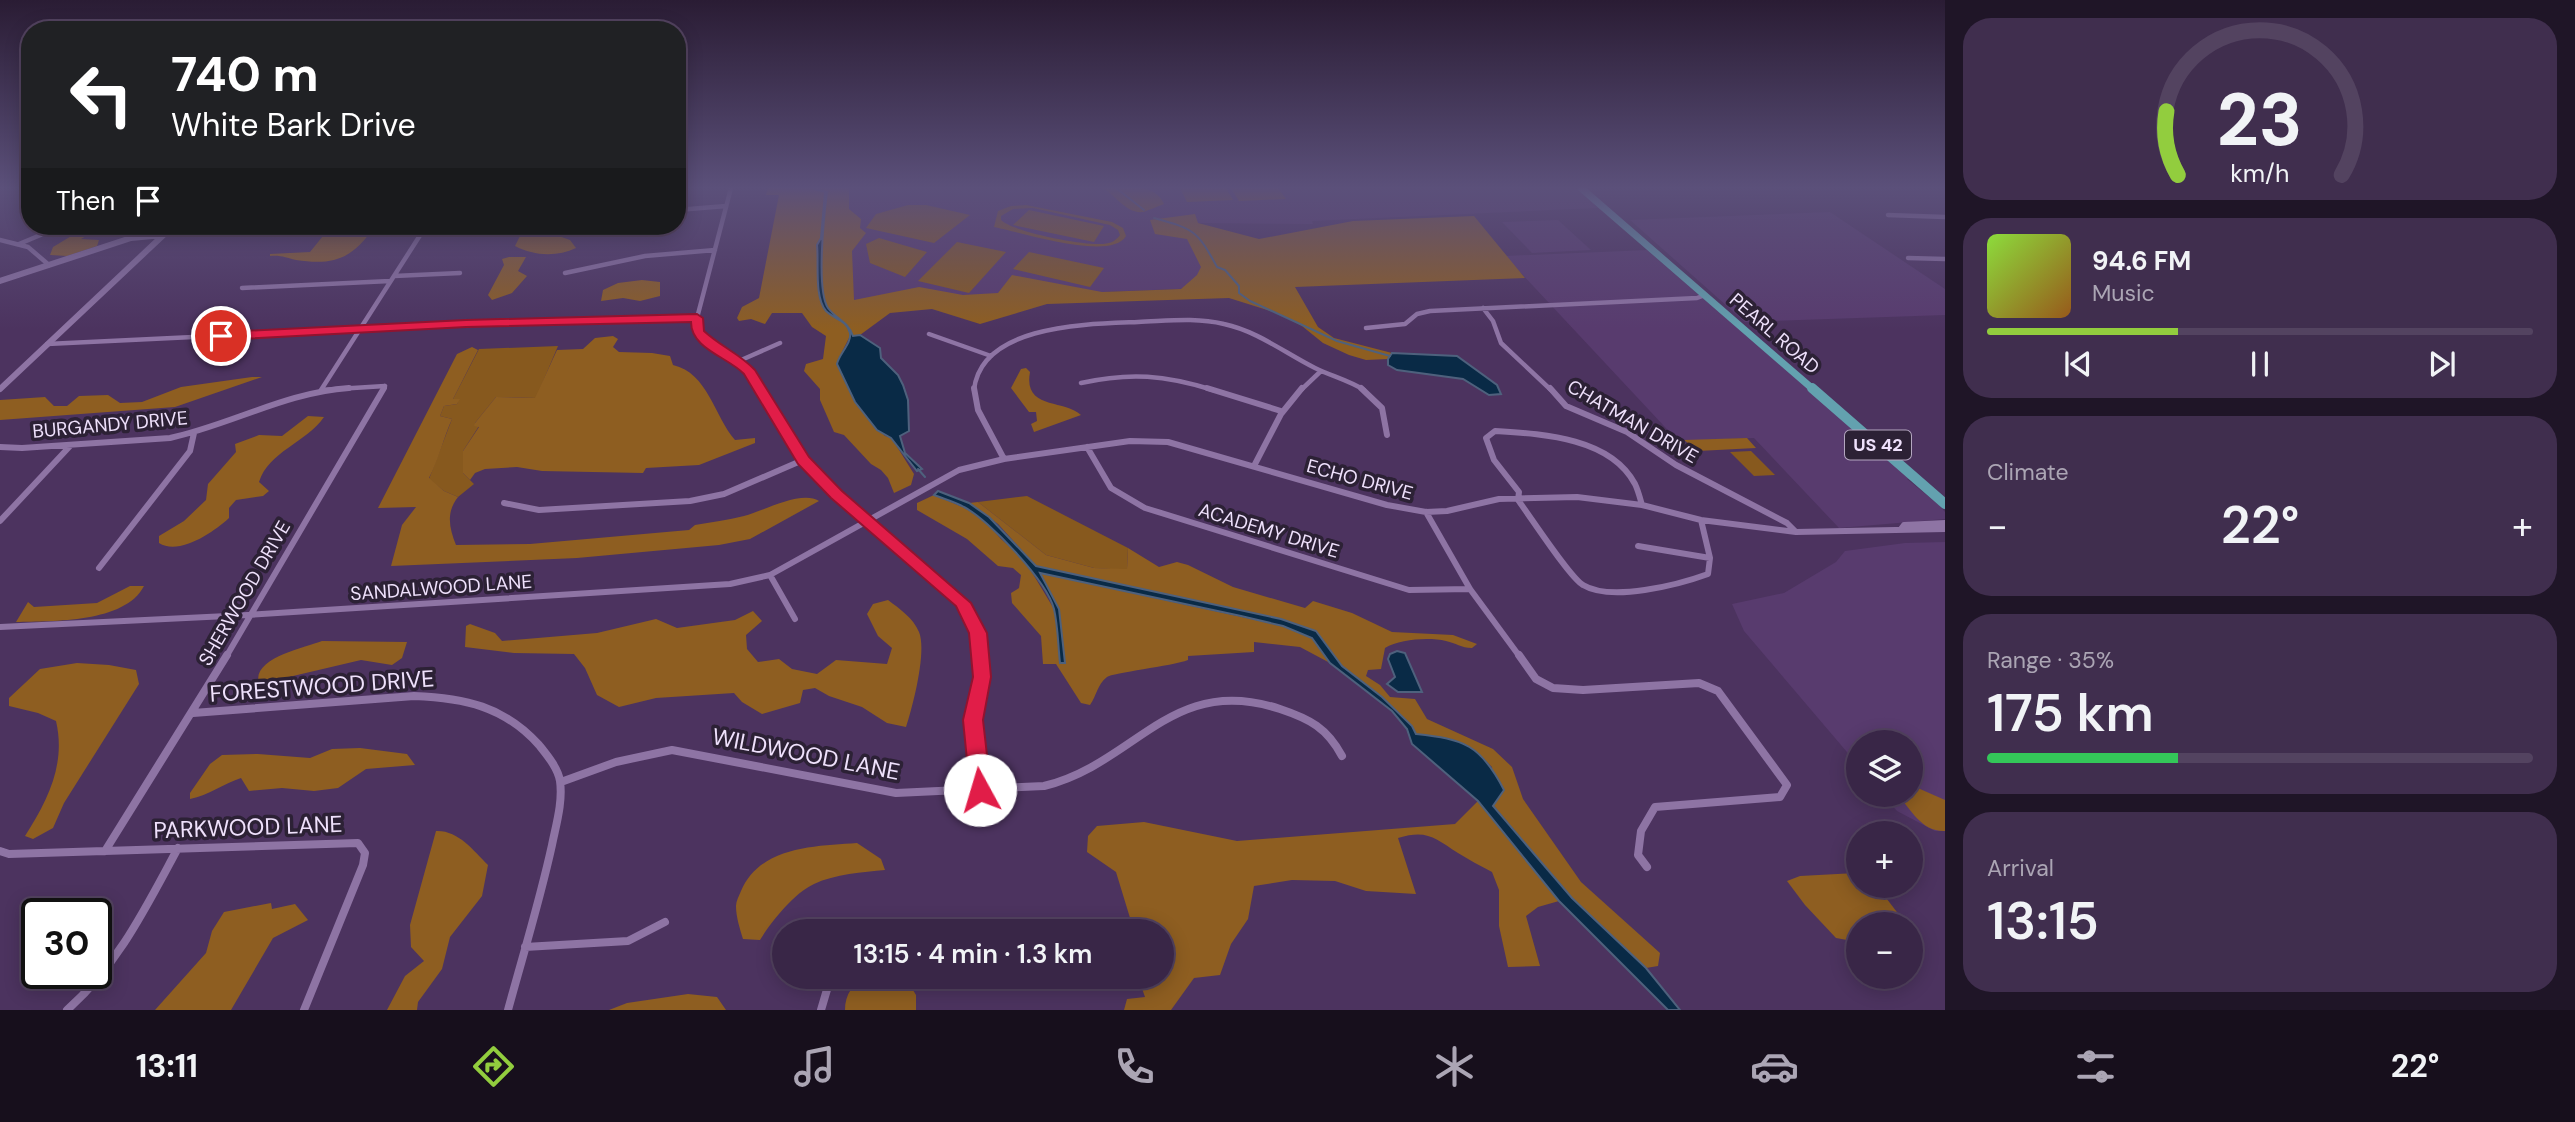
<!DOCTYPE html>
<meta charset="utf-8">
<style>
body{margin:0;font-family:"DM Sans",sans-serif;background:#402e4e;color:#f1f3f6;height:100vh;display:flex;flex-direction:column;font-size:26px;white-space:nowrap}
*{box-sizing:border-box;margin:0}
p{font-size:23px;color:#aba5b4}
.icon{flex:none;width:38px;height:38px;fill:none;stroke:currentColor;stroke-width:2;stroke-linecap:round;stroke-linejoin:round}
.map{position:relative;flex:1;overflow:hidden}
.sheet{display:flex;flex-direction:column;gap:18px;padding:18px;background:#1f1527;width:630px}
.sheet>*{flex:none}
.guide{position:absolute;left:21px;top:21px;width:665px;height:214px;border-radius:28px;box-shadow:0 4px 18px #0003,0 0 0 2px #534360;background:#202124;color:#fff;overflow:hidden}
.controls{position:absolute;left:1846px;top:730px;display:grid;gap:14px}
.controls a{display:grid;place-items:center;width:77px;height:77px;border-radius:50%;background:#392647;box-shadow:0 4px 18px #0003,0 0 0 2px #534360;font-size:35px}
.speed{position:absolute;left:21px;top:898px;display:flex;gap:14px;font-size:35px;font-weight:700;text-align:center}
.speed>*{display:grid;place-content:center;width:91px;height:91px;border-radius:50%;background:#392647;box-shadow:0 4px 18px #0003,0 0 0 2px #534360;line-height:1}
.speed .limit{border:4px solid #111;border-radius:10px;background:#fff;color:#111}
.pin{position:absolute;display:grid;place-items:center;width:60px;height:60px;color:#fff;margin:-30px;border:4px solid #fff;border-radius:50%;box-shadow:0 2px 7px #0007}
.me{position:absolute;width:77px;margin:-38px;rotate:354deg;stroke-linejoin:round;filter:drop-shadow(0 0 5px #0008)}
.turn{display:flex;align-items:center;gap:24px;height:147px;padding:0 35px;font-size:32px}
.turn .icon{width:91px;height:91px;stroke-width:2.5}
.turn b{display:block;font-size:49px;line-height:60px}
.then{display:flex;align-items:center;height:66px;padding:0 35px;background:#0003;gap:14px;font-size:26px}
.big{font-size:52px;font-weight:600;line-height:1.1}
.sheet .card{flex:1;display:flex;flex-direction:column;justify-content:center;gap:10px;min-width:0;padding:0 24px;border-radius:28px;background:#402e4e}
.sheet .dial{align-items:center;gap:0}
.dial svg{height:182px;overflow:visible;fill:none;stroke:#534360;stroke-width:7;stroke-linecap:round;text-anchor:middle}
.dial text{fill:#f1f3f6;stroke:none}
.song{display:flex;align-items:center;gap:21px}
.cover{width:84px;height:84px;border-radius:10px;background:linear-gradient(135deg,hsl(90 70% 55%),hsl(30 70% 35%))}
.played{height:7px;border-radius:4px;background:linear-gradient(90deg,#92cd3e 35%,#534360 35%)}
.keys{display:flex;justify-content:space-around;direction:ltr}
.heat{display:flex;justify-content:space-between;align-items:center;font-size:38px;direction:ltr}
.charge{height:10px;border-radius:5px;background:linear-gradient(90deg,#34c759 35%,#534360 0)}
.trip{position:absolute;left:772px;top:919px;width:402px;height:70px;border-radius:35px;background:#392647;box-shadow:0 4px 18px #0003,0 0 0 2px #534360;font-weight:600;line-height:70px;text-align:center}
.tab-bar{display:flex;height:112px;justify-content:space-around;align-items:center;background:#170f1c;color:#aba5b4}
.tab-bar .icon{width:49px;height:49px}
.tab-bar .current{color:#92cd3e}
.tab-bar b{font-size:32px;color:#f1f3f6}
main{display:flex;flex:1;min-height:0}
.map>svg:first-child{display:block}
.built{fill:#583b6e}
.green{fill:#87591e;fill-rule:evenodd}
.forest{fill:#8e5e21}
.water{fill:#092a46;stroke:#4e617d;stroke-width:2}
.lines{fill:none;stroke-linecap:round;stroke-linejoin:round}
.stream{stroke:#4e617d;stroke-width:2}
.street-far2{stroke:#8e74a4;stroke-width:4.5}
.street-far1{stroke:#8e74a4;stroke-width:6}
.street{stroke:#8e74a4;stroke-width:8}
.secondary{stroke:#8e74a4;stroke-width:6}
.primary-far1{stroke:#63a1af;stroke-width:7}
.primary{stroke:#63a1af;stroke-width:10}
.route{fill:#e11d48;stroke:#92132f;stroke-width:2}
.labels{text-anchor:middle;stroke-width:7;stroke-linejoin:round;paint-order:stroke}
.shield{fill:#2c2135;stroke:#b4a7c0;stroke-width:2}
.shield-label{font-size:18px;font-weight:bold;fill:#efe1fc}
.street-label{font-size:19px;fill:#efe1fc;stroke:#2c2135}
.near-street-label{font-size:23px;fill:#efe1fc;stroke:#2c2135}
</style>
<main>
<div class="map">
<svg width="1945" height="1010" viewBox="0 0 1945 1010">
<rect width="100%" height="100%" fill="#4c335f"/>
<!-- built -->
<path class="built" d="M820,188H1576L1598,208L1312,221L1313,224L1198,223L1227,287L804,304Z
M1830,212L1945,289V315L1745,322L1630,220Z
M1558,220L1591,250L1532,253L1502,222Z
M1647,250L1912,478L1907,479L1939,505L1945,512V519L1839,528L1754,438L1678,441L1505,256Z
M1945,542V831H1935L1897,811L1883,795L1911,794V742H1858V765L1744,631L1732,604L1784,593L1836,562L1845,551L1905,543Z"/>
<!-- green -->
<path class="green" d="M1102,188C1123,188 1154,181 1164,204C1158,206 1147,211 1143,212C1126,214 1115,194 1102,188Z
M1180,188H1226L1233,200L1187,202Z
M1231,188H1278L1286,199L1239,201Z
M908,205H926L970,215L934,243L866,228L876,214Z
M1026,205L1112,222L1123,228L1126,236C1111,262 1020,232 994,227L998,211L1011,206ZM1033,208L1110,225L1118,230L1120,235C1115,242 1109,244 1100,244C1082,245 1013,232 1001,220V216L1013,209Z
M1029,210L1104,226L1094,242L1013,225Z
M879,238L927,252L905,277L870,263L866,244Z
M957,242L1006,252L969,293L918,281Z
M1029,252L1104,268L1090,287L1013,269Z
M558,346L536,398L496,397L475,423L479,426L463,451V473L474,484L458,497L444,491L429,479L452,419L440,416L444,406L457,404L459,399H453L479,349Z
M1751,451L1775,475L1754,476L1730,452Z
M1027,496L1128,548L1127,570L1094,568L1046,555L978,502Z"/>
<!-- forest -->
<path class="forest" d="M768,188H849V209L861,219L860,228L866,233L852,251L854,300L919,287L963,295L998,293L1012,275L1102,292L1181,289L1197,275L1201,267L1187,239L1155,234L1150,220L1195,214L1198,223L1259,239L1353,221L1474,216L1525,278L1295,287L1318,327L1334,338L1392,353L1388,359L1366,360L1349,355L1323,343L1302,326L1277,313L1229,298L1047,304L980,324L932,309L890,313L860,335L850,336L839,358L855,402L885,436L891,437L914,474L911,485L894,493L888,478L881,470L871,464L844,435L834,432L820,400V389L804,371L806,364L823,359L826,336L812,327L802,313H772L765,324L751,319L739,321L737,318L742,307L759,298L779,195H766Z
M88,226H103L81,239L99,240L97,246L67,256L50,255L53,247Z
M331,226H375C353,258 335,266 296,260C286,258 282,255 270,256V254L310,252Z
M525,226H552L551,229L553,234L570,240L576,248C557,257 534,256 515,246Z
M509,257H526L518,271L527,276L512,293L492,300L488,295L504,265L502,259Z
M642,280L660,282V296L640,301L623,298L601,301L603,290L618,283Z
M613,336L618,339L613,347L619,352L652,353L670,356L673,365C708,373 714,416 735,440L755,438V443L699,465L646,468L643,473L542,471L517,467L485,469L475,473L470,480L463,473V451L479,427L474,426L475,423L496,397L535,398L557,350L583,349L595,338Z
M472,347L478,350L453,399H460L457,404L444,406L440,416L452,419C443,439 439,459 429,478L444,491L458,497C446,512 449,528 456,545L530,544L689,530L695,525C711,522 728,520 744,516C764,511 801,490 819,501L750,539L719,545L577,558L391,566L402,525L416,507L378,508L457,354Z
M1026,368L1030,372C1023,410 1064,399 1081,415L1034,432L1031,424L1037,421L1036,412H1029L1011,388L1021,369Z
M252,377H262L175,407L0,420V400L45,397L54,406H67L79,396L108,395L120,403L142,402L181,387Z
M308,416L324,417C306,443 269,451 259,482L269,491L263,496L236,500L229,508V518C214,532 179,556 159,543V536L184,521L206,500L208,484L236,452L235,444L259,435L282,436Z
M1747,438L1756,448L1698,451L1684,440Z
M934,495L965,508L986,522L1001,539L1024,559L1054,609H1059L1040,573L1283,626L1312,638L1330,663L1300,647L1254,642V652L1188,656V660C1172,666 1112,673 1107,677C1097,685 1097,695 1090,705L1081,703L1056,664H1043L1041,636L1012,603L1011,593L1019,588L1021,575L1013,568L998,566L967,539L917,510V503Z
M978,502L1046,555L1094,568L1127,569L1128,548L1159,567L1177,562L1188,565L1233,587L1305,608L1313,601L1352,613L1392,632L1453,635L1477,644L1472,648C1461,648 1456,643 1446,641C1429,637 1400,639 1385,648L1381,669L1368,670L1366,676L1380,685L1390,697L1415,699L1427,719L1493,749L1512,767L1523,799L1581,882L1660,953L1658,966L1646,968L1572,898L1493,805L1492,767C1467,742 1452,737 1416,734L1412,726L1382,697L1342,666L1316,631L1281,619L1036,566L998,524L969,503Z
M130,586H144C125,623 53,621 16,622L28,602L34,607L97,603Z
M888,600C900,609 913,618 919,632C927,651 913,706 906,727L887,723L862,707L829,696L815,688L803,690L800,703L762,714L742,702L734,693L656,698L619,707L597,695L585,668L574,654L514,653L465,647L466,626L470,624L495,633L502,641L597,633L656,619L677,628L735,620L753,611L762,621L746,635L747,649L758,662L779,659L792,669L817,674L836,660L887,664L892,648L878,636L867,614L873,604Z
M322,641L407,642L402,658L392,665L361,660L259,684C251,658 304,648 322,641Z
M77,663L109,665L136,670L139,684L64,803L53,828L33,839L25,836C48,800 66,764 56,721L38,713L9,706V698L40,669Z
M360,748L407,754L415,765L366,769L338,788L314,791L282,788L249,791L241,778C223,784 209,795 190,799V793L210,764L222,755L258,754L310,758L332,749Z
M1911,785L1945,800V831C1922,832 1911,810 1898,795L1911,794Z
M1478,801L1559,901L1538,907L1526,916L1540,966L1508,967L1499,926V890L1492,872C1481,866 1469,860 1458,853C1435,838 1427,829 1398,838L1416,894L1366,891L1335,881L1292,880L1254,886L1248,919L1231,944L1220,975L1194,978L1171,1010H1124L1127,999L1145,997L1138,977L1162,976V931H1134L1116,872L1087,852L1088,836L1097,826L1144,822L1237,841L1455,824Z
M436,831C458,830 473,850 488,865L482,896L450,937L442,969L418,1002L417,1010H387L405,976L424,961L411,947L410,925Z
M857,843L881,859L885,870C863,872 835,874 814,884C793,894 772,921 760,940L743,939C740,929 736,917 736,906C736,901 739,896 741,891C760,846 816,846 857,843Z
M1856,873L1858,874V886H1877L1906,924H1858V942L1836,938L1805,905L1787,881L1800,876Z
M271,903L272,909L295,904L308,920L273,938L231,1010H155L206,953L212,931L224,912Z
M868,976L905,977L916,995V1010H845C845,994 853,983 868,976Z
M688,994L717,997L726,1010H609L627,1003Z"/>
<!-- water -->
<path class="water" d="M812,188L827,192C824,215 816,290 828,308C837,320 847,320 853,336L860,335L880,348L881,358L898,375L903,385L908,400L909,431L900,436L905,453L922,469L917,471L891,438L877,430L855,402L837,364C839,354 852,343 850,333C847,320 834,319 826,311C814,297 819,263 817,245L821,238L825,192Z
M1392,353L1457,356L1497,385L1501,394L1489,395L1463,379L1397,370L1388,365V359Z
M938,491L969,503L989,517L1036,566L1281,619L1316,631L1342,666L1382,697L1412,726L1416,734C1464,739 1481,745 1504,790L1493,806L1572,898L1646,968L1680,1010H1668L1559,901L1478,801L1412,744L1407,729L1392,711L1330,663L1312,638L1283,626L1241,616L1040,573L1059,609L1065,663H1060C1058,645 1058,626 1054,609C1047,581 989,520 964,507C955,502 944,499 934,495Z
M1397,651L1405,653L1422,692H1398L1387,684L1395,677L1388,659L1390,654Z"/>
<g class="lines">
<!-- stream -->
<path class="stream" d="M1116,188L1144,210
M1154,218C1194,229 1197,230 1217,267L1225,270L1239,286V293L1250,301L1337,341L1390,356
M918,469L925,477"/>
<!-- street-far2 -->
<path class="street-far2" d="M731,188L697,318V332L744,366L761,390
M677,210L726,206
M1888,215L1945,217
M424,230L486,227
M0,240L28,247L49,265
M19,244L62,226
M1908,258L1945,259
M565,273L645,256L715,250
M394,276L460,273
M242,288L390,281
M1483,308L1493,321L1501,343L1551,390
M1366,328L1405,324L1417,314L1430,311L1697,298L1705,295
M929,334L991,356
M47,344L466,324L697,318
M739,361L780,343
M1081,383C1130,372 1165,375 1213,390
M321,390L426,226
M321,390L385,386
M383,390L385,386
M974,390C981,324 1089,324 1138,322C1167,321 1195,317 1224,324C1257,331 1285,353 1315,368C1331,376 1348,380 1364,390
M1301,390L1321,371"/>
<!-- street-far1 -->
<path class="street-far1" d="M760,388L803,460L837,494L963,603L978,633L980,657
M974,388L978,410L1004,459
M1207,388L1281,411
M1361,388L1382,408L1387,435
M1550,388L1566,406L1627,432L1676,465L1787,523L1795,531
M0,447L22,448L170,438C230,425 287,392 349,388
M1087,447L1111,488L1145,508L1409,590L1470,589
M1254,466L1281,414L1302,388
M504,503L539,510L690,501L724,494L803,460
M1642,505C1640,498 1638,490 1635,484C1610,437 1541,434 1495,431L1486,438L1494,460L1519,492L1518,500C1530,516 1570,578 1583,585C1611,602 1678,585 1708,574L1710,558L1701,520
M1426,512L1470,589L1520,657
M0,521L71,445
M1901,529L1904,525L1945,523
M1638,546L1710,558
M99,568L190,451L194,433
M770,575L795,619
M0,627L248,615L730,584L770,575L959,470L1004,459L1130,441L1168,442L1387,505L1426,512L1447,511L1499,499L1577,497L1642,505L1701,520L1796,532L1945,529
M226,657L384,388"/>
<!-- street -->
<path class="street" d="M1519,655L1536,679L1553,688L1583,690L1699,683L1718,691L1787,785L1780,797L1655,807L1641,831L1638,855L1647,867
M193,713L414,696C464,698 504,706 539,745C547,755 558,768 560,781C563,802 556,825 552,845C540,900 523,955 508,1010
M561,782L616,762L672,750L896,793L1044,786C1137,763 1171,673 1280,709C1310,719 1327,728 1342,756
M980,790L973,720L982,676L980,655
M0,851L9,854L358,843L365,853L363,865L304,1010
M105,851L227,655
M525,947L628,941L665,922
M67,1010C118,965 146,907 178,848
M821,1010L831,976"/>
<!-- secondary -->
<path class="secondary" d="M0,281L131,238L163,235
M0,389L173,226"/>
<!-- primary-far1 -->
<path class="primary-far1" d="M1581,188L1814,390"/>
<!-- primary -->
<path class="primary" d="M1812,388L1945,504"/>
</g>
<!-- sky -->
<linearGradient id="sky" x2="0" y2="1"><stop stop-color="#2a1c34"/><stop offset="0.57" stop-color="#5b507a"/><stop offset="1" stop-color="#5b507a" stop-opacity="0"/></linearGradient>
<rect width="1945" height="329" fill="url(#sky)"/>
<!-- route -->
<path class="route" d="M697,314L703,318L704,331C720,346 740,354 755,370L809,457L842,491L971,603L987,633L991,677L983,720L991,790L988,796L980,799L973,796L970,790L963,720L973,677L969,633L956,606L831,498L798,464L744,374C728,357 691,349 691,322L466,327L221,340L214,336L221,332L466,320Z"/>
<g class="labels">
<!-- shield labels -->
<rect class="shield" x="1845" y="430.5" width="66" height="29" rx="5"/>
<g class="shield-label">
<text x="1878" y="451">US 42</text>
</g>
<!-- street labels -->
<g class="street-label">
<text transform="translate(1775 333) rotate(41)" y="7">PEARL ROAD</text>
<text transform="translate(1633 421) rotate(30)" y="7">CHATMAN DRIVE</text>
<text transform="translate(110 424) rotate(-5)" y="7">BURGANDY DRIVE</text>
<text transform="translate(1360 479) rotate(15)" y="7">ECHO DRIVE</text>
<text transform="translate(1269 530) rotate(17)" y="7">ACADEMY DRIVE</text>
<text transform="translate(441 587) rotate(-4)" y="7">SANDALWOOD LANE</text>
<text transform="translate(244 593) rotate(-60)" y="7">SHERWOOD DRIVE</text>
</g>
<!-- near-street labels -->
<g class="near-street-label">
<text transform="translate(322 686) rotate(-4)" y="8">FORESTWOOD DRIVE</text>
<text transform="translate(806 754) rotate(11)" y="8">WILDWOOD LANE</text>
<text transform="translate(248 827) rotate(-2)" y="8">PARKWOOD LANE</text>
</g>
</g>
</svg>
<div class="controls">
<a><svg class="icon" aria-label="layers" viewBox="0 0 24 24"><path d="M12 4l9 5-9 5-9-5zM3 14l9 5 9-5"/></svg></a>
<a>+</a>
<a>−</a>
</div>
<div class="speed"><div class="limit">30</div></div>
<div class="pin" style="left:221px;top:336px;background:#d93025"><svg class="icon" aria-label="arrive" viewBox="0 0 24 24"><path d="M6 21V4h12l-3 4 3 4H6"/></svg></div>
<svg class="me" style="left:980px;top:790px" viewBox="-20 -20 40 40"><circle r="19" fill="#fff"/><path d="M0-13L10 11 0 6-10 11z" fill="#e11d48"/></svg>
<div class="trip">13:15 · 4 min · 1.3 km</div>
<div class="guide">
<div class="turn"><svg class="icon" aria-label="left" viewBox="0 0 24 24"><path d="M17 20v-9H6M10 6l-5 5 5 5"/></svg><div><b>740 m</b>White Bark Drive</div></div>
<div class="then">Then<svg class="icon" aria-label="arrive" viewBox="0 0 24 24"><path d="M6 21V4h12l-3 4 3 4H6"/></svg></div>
</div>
</div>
<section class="sheet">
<div class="card dial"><svg viewBox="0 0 100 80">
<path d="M14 69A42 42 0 1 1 86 69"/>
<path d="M14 69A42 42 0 0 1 9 41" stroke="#92cd3e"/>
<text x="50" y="56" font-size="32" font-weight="700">23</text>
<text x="50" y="72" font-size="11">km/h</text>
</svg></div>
<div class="card">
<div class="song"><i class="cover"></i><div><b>94.6 FM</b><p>Music</p></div></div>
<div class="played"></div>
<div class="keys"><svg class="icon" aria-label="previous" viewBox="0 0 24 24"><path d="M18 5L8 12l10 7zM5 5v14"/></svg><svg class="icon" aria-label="pause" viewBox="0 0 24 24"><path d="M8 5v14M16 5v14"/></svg><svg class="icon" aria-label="next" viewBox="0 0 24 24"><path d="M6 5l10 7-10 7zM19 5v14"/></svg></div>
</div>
<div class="card"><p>Climate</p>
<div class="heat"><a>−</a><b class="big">22°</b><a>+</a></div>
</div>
<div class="card"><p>Range · 35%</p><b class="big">175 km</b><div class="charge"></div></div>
<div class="card"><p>Arrival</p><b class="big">13:15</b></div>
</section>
</main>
<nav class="tab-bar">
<b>13:11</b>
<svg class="icon current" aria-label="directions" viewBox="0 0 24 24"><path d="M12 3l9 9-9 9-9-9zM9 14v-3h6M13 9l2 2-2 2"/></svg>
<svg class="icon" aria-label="music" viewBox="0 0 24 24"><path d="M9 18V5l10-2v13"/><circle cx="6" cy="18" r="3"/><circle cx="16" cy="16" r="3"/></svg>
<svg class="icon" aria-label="phone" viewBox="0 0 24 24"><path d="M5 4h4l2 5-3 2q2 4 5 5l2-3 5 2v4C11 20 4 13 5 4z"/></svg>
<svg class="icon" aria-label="climate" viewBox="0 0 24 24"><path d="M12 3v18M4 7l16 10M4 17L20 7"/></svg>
<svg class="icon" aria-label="car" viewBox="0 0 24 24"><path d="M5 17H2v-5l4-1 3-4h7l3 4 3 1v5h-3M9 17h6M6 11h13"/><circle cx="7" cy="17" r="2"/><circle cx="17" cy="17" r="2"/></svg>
<svg class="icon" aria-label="filters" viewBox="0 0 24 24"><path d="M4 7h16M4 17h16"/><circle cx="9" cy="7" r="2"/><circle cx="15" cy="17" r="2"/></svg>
<b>22°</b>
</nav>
